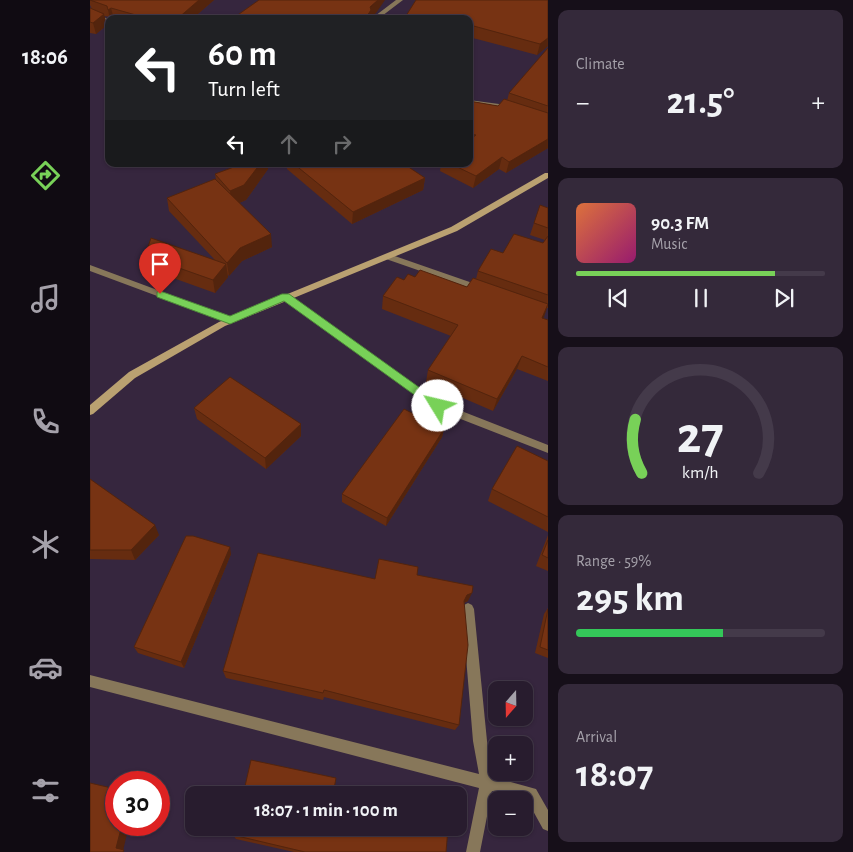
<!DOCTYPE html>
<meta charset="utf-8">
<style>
body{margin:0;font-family:"Alegreya Sans",sans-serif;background:#34293a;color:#f1f3f6;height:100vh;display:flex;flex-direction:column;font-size:19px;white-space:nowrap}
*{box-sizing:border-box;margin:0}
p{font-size:16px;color:#a5a1aa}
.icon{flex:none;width:28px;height:28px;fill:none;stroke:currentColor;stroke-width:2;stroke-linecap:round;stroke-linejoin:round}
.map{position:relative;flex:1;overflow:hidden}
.details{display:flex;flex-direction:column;gap:10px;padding:10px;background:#160f19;width:305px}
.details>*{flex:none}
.top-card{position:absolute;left:15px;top:15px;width:368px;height:152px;border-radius:10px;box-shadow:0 1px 4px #0004,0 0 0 1px #443a4a;background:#202124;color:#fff;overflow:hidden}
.needle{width:32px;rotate:200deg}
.tools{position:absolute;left:398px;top:681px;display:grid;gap:10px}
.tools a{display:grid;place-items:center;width:45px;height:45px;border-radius:10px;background:#281c2e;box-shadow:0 1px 4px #0004,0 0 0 1px #443a4a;font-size:25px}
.speed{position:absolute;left:15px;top:771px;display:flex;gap:10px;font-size:25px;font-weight:700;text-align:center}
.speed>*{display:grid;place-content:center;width:65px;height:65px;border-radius:50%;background:#281c2e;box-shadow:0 1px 4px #0004,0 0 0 1px #443a4a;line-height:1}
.speed .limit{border:8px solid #d22;background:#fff;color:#111}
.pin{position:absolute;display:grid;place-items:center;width:42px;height:42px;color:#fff;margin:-51px -21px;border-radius:50% 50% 50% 0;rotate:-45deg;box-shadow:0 0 5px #0007}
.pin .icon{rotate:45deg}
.me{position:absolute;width:55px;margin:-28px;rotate:306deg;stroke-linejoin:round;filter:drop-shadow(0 0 4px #0008)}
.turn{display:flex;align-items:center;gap:18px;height:105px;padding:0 20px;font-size:22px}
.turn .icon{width:65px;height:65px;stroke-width:2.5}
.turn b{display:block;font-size:35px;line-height:42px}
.lanes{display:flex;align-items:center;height:48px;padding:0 20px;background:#0003;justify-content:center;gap:25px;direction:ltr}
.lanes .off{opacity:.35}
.big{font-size:38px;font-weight:700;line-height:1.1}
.details .card{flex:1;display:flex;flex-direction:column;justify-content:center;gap:8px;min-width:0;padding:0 18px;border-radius:10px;background:#34293a}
.details .dial{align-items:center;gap:0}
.dial svg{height:130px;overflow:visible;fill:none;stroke:#443a4a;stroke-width:7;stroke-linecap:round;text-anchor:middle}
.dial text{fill:#f1f3f6;stroke:none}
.song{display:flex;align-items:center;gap:15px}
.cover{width:60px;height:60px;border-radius:8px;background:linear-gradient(135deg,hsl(20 70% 55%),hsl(320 70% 35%))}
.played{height:5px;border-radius:2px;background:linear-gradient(90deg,#78d158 80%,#443a4a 80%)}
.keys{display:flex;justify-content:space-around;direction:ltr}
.heat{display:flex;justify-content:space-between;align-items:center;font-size:28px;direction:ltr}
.charge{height:8px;border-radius:4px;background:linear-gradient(90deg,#34c759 59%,#443a4a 0)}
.trip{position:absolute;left:95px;top:786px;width:282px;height:50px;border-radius:10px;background:#281c2e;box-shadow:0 1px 4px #0004,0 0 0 1px #443a4a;font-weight:700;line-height:50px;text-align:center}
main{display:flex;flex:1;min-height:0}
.tabs{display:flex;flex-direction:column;width:90px;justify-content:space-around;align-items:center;background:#100b12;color:#a5a1aa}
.tabs .icon{width:35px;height:35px}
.tabs .selected{color:#78d158}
.tabs b{font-size:22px;color:#f1f3f6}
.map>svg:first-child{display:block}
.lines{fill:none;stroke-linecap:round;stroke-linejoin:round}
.street{fill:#87775a;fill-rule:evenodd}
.secondary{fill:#baa171;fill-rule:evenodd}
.wall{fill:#662c10}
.shaded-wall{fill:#53240d}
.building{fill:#773313;stroke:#53240d}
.route{fill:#78d158;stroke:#4e8839}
</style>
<main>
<nav class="tabs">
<b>18:06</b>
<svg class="icon selected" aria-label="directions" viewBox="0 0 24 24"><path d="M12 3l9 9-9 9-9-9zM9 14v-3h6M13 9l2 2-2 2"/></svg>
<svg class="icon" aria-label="music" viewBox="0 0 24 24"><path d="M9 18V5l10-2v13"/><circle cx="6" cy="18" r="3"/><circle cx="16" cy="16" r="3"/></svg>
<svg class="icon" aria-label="phone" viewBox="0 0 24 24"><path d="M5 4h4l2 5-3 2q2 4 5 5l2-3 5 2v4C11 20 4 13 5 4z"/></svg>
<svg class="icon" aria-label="climate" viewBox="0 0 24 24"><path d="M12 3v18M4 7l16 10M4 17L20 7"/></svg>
<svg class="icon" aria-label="car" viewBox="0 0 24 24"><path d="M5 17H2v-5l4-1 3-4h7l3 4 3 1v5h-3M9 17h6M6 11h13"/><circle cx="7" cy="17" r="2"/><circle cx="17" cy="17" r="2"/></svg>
<svg class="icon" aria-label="filters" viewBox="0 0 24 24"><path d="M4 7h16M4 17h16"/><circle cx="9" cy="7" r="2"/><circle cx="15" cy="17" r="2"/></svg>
</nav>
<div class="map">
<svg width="458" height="852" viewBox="0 0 458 852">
<rect width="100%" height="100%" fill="#36263e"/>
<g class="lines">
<!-- street -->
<path class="street" d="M306,0H313L288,19H281Z
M0,13L19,19V24L0,17Z
M379,100L409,104L424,110L421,112L408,108L379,104Z
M299,254L394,287L395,289L394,291H388L296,259V255Z
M0,265L143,318L144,320L140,323L137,322L0,271Z
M195,294L351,403L458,445V453L345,409L192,299L191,297L192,295Z
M378,603L382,605L384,609L397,741L403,777L446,789L458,810V831L453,829L437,800L402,791L390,852H376L389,788L0,687V675L389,774L383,741L372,609L374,605Z"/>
<!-- secondary -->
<path class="secondary" d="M455,173H458V178L367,231L135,326L45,378L3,414L0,415V405L39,372L129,322L361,227Z"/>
</g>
<!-- wall -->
<path class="wall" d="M0,0H124L102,19H20V17L14,16L17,25L6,34L0,33V8L2,9L0,5Z
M458,0V46L447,55L379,37V19Z
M458,48V148L416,173L409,169L383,188L350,171L351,164H379V101L408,106L417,101L419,93Z
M152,164H177L178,169L156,200L149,203L182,247L152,261L139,276L138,274V277L125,293L58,269L55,256L125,260L79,211L77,198L126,180L125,174Z
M197,164H314L335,178L333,190L262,224L197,169Z
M458,208V308H457L453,318L458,320V381L427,369L403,411L336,382L338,370L361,336L292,309L293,296L314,280L325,277L377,287L386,279L388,271L413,253L453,243L455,240L440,235L444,223Z
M104,408L211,424V436L176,469L107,419Z
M354,429L352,437L296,526L252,502V494Z
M458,461V532L398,501L402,489Z
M0,479L69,535L45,560L0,559Z
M458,535V571L446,566Z
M141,554L94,668L48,653L44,647Z
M327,575L378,601L374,603L369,725L365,730L234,697L233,700L136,678L133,671L285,579Z
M458,608V658L445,653L454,614Z
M143,835L356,852H204L146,839Z"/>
<!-- shaded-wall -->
<path class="shaded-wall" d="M109,0H124L102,19H87Z
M288,0H295L286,13L281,17V19H275L280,7Z
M21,8L24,19H20L18,10Z
M14,14L17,25L6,34L3,23Z
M458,38V46L447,55L450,44Z
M458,139V148L416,173L419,162Z
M412,157L409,169L383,188L386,176Z
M170,164H177L178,169L156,200L142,206L140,191Z
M335,178L333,190L262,224L263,212Z
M181,234L182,247L152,261L139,276L137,263L150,248Z
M136,264L138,277L125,293L123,280Z
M458,305L454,317L447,331L452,318Z
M432,356L427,369L403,411L407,399Z
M211,424V436L176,469L175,458Z
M354,429L352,437L296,526L297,518Z
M65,525L69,535L45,560L41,550Z
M140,547L141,554L94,668L91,662Z
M382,593L378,601L373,603L370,609L377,595Z
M32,825H39L33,851L26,848Z"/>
<!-- building -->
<path class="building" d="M0,0H109L87,19H60L21,8L18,10L17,6Z
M169,0H288L280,7L281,10L275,19H142Z
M326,0H458V38L450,44L380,25L379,27V19H314Z
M0,8L14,14L3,23L0,22Z
M458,48V106L419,93Z
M414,99L458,113V139L419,162L412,157L386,176L361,164H379V140L386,135L379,134V101L408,106Z
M152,164H170L154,185L140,191L125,174Z
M204,164H314L335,178L263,212Z
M125,179L181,234L150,248L137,263L77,198Z
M450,205L458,208V228L444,223Z
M424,234L453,243L458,236V295L388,271L401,249L413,253Z
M61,238L136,264L123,280L55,256Z
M330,270L377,287L383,278L458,304L452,318L458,320V367L432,356L407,399L338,370L368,325L293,296L307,277L314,280L318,274L325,277Z
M140,377L211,424L175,458L104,408Z
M314,409L354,429L297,518L252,494Z
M427,446L458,461V517L402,489Z
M0,479L65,525L41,550H0Z
M96,536H103L140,547L91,662L44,647Z
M458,540V558L452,555Z
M168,553L285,579L289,559L328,567L327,575L383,586L382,593L377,595L374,601L378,645L369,725L234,690L233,693L133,671Z
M458,609V650L450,647Z
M161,760L246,778L244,789L271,795H153Z
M0,783L26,789V825H32L26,848L34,850L33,852H0Z
M145,828H358L356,852H215L143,835Z"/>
<!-- route -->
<path class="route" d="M70,291L140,316L192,294H199L351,403L353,406L351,409H344L194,301L140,324L67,297V292Z"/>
</svg>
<div class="tools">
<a><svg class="needle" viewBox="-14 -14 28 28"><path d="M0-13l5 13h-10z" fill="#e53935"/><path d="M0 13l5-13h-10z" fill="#a5a1aa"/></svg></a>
<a>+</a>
<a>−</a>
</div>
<div class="speed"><div class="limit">30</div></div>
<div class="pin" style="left:70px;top:294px;background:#d93025"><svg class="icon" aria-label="arrive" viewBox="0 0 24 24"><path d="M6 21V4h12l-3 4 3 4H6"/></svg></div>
<svg class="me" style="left:348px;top:406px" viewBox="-20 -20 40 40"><circle r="19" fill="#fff"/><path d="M0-13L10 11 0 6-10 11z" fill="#78d158"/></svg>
<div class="trip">18:07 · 1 min · 100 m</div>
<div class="top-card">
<div class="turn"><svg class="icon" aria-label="left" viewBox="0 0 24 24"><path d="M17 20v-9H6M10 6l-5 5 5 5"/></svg><div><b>60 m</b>Turn left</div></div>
<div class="lanes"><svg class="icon" aria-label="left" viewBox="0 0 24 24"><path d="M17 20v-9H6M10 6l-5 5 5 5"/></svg><svg class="icon off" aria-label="ahead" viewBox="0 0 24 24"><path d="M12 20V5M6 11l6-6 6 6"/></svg><svg class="icon off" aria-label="right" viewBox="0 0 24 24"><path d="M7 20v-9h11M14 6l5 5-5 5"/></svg></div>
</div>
</div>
<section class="details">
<div class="card"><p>Climate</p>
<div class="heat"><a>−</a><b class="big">21.5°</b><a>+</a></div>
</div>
<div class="card">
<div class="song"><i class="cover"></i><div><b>90.3 FM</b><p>Music</p></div></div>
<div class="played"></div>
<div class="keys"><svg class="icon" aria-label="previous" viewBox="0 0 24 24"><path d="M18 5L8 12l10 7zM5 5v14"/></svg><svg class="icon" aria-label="pause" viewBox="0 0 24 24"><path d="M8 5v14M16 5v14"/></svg><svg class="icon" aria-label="next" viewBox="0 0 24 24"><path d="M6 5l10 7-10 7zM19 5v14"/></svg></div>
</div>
<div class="card dial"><svg viewBox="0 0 100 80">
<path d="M14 69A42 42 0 1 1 86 69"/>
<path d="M14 69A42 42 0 0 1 10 36" stroke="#78d158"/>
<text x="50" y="56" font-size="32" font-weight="700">27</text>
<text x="50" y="72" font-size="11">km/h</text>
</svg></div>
<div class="card"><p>Range · 59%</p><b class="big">295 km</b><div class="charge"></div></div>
<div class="card"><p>Arrival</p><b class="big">18:07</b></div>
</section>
</main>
